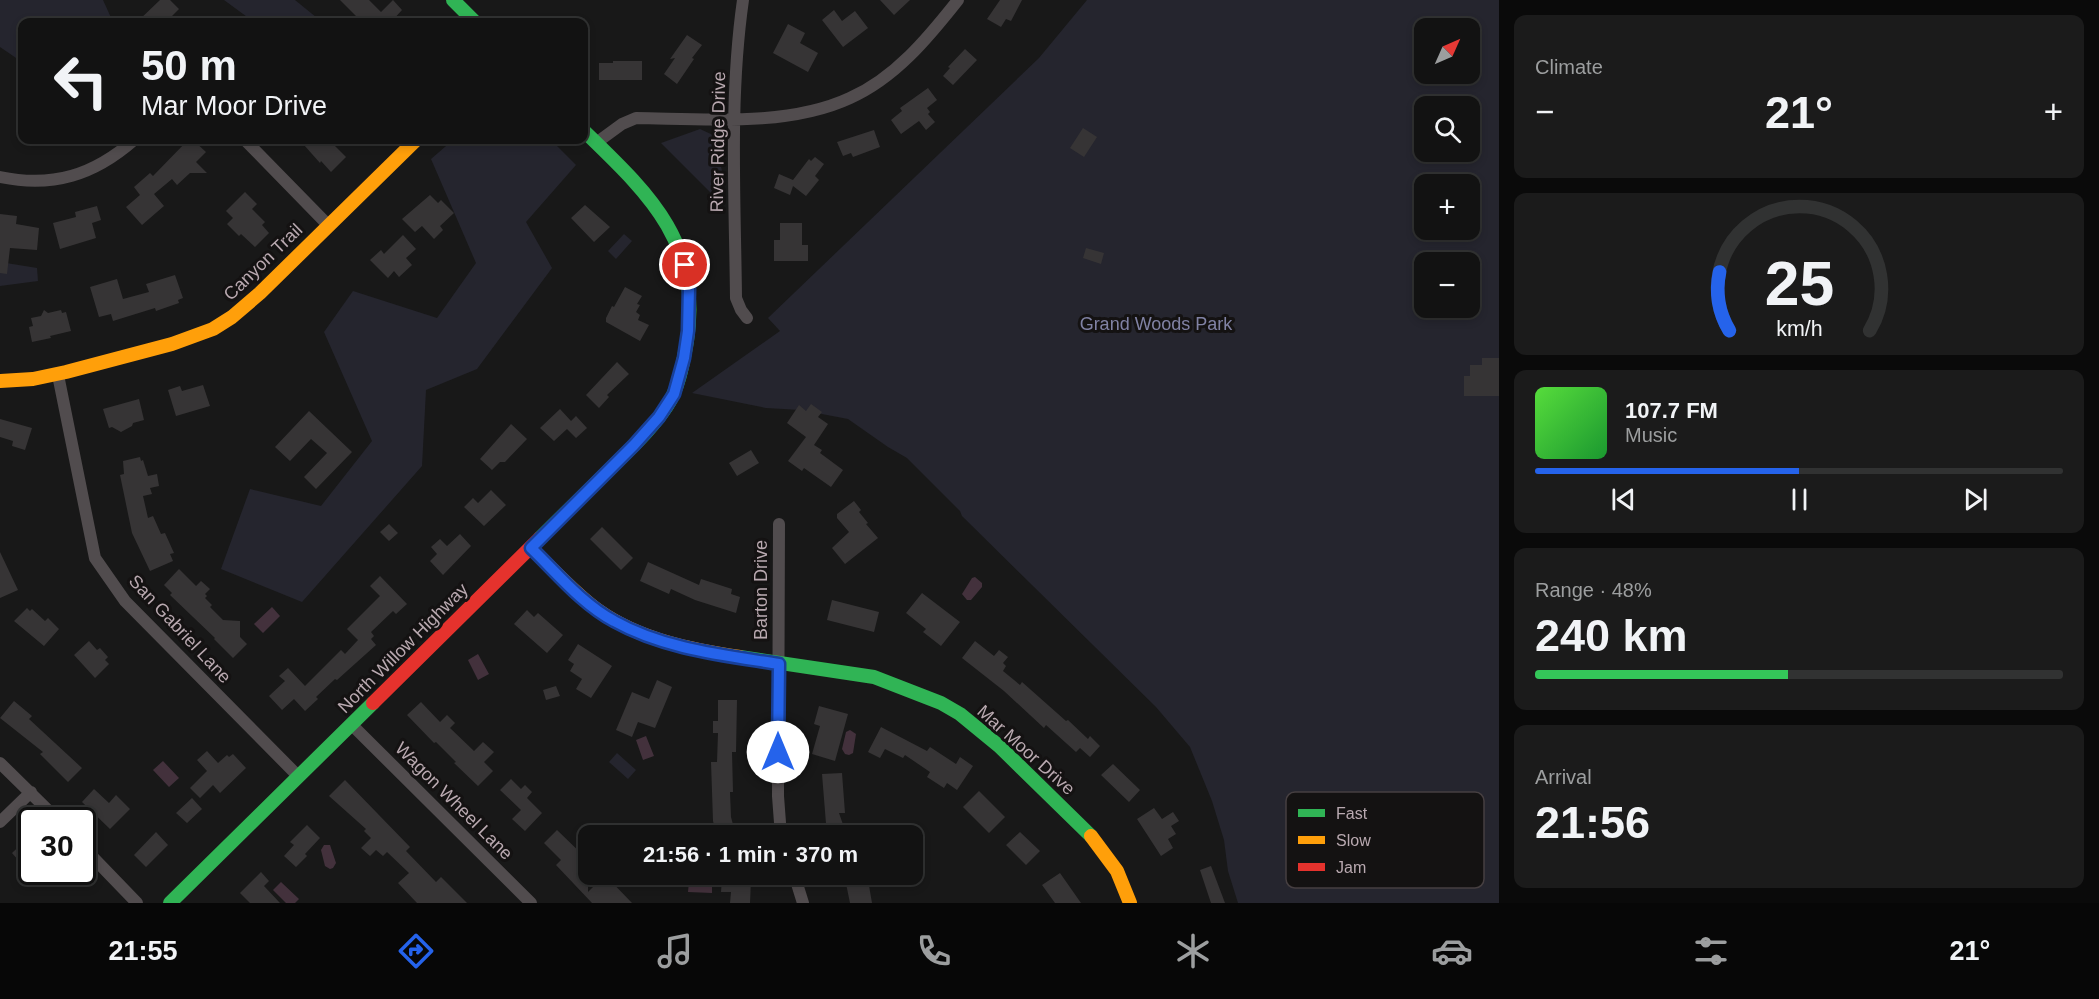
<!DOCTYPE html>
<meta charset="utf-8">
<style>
body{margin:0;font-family:Arial,sans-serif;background:#1b1b1b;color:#f1f3f6;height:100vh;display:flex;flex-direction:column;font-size:22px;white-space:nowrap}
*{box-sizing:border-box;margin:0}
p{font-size:20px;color:#9c9e9f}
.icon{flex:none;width:33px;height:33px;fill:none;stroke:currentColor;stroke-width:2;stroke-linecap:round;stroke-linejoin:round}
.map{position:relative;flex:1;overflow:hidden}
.side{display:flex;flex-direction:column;gap:15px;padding:15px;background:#0a0a0a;width:600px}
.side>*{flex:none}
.banner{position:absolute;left:18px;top:18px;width:570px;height:126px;border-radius:12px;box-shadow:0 3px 9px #0003,0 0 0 2px #313232;background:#121212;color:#f1f3f6;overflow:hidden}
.needle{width:39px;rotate:45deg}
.buttons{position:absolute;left:1414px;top:18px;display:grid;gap:12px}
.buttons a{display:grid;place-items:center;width:66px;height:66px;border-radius:12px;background:#121212;box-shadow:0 3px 9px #0003,0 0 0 2px #313232;font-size:30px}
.speed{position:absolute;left:18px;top:807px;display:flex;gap:12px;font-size:30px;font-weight:700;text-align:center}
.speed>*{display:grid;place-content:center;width:78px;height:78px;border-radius:50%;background:#121212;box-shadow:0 3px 9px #0003,0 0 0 2px #313232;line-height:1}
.speed .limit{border:3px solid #111;border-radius:9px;background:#fff;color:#111}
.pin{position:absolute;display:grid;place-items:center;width:51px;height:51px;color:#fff;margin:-26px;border:3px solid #fff;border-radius:50%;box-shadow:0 2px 6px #0007}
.me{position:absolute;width:66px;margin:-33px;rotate:0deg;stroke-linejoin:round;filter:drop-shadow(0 0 4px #0008)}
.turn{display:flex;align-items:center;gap:21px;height:126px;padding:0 24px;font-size:27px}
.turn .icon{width:78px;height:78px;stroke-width:2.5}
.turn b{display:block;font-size:42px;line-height:51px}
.big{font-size:45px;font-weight:800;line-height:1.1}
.side .widget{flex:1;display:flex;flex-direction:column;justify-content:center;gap:9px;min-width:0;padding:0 21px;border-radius:12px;background:#1b1b1b}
.side .dial{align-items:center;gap:0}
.dial svg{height:156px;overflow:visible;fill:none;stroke:#313232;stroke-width:7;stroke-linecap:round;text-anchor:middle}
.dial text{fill:#f1f3f6;stroke:none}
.song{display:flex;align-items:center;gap:18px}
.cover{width:72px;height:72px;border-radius:9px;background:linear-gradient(135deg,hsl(110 70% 55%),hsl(130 70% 35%))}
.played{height:6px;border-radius:3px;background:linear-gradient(90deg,#2563eb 50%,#313232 50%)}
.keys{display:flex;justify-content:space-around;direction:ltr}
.heat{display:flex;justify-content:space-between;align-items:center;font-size:33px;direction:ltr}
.charge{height:9px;border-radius:4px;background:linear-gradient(90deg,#34c759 48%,#313232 0)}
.trip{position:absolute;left:578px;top:825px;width:345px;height:60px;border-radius:12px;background:#121212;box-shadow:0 3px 9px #0003,0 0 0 2px #313232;font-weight:800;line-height:60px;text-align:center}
.dock{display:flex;height:96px;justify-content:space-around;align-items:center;background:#070707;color:#9c9e9f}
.dock .icon{width:42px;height:42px}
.dock .on{color:#2563eb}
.dock b{font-size:27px;color:#f1f3f6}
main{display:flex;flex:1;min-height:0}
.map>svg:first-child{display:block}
.green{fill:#25252e;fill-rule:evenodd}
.water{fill:#43313c}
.building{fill:#363435}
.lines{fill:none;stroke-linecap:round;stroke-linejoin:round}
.street{stroke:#514c4e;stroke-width:12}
.fast{stroke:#30b455;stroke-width:14}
.slow{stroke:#ff9f0a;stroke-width:14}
.jam{stroke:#e5322d;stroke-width:14}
.route-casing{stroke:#184099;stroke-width:15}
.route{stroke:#2563eb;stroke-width:10}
.labels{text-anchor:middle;stroke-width:6;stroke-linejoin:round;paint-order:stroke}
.street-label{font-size:18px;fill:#b9a9b0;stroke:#141212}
.park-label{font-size:18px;fill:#8082a4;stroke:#141212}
.key{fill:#141212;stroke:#463f41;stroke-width:1.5}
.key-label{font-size:16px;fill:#b9a9b0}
</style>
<main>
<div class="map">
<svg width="1499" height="903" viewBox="0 0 1499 903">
<rect width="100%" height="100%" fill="#181818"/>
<!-- green -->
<path class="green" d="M0,0H103L113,22H22V62L0,47Z
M224,0H295L322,22H254Z
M1087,0H1499V903H1238L1228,871L1224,840L1212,801L1190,747L1156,707L962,516L960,511L907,458L888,447L848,419L801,410L766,408L692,393L780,331L768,318L1039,58ZM1425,28H1470V74H1425ZM1425,106H1470V152H1425ZM1425,184H1470V230H1425ZM1425,262H1470V308H1425Z
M700,129L713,135L723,175L711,193L661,143Z
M453,140H551L576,165L526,222L552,268L477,369L426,390L422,466L302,602L221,569L250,489L321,506L372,441L324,332L353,291L437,318L476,263L431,159Z
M624,234L632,241L616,259L608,251Z
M0,262L37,268L38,281L0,286Z
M617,753L636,770L628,779L609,762Z"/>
<!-- water -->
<path class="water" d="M975,577L982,583V587L971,600H967L962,594L972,578Z
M272,607L280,616L263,633L254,624Z
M478,654L489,674L478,680L468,660Z
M850,730L856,734L853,753L849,755L845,754L842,749L846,732Z
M646,736L654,756L643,760L636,740Z
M163,761L179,778L169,787L153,770Z
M324,845H330L336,863L333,868L330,869L325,866L321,850Z
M689,881L712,882V893L688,892Z
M281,882L299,899L295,903H286L273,890Z"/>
<!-- building -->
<path class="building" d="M160,0H170L179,9L172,16L178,22H137Z
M340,0H369L381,12L393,0L402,10L391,22H362Z
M880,0H910L894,15Z
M1000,0H1022L1011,21L1006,19L1001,27L987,19Z
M834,10L842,21L855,11L868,28L843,47L822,20Z
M788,24L805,33L800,43L818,53L808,72L773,53Z
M687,35L702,45L692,58L694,59L677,84L664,74L675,58L670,59Z
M965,49L977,60L953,85L943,76L950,68L948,67Z
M613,61H642V80H599V63H613Z
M928,88L937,100L927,108L930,112L928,114L935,122L926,130L919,121L901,134L891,120L902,111L900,108Z
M1083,128L1097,137L1084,157L1070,148Z
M874,130L880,147L853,157L851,153L843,156L837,142Z
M188,140H193L206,152L196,162L207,173H190L177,185L172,179L154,194L164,206L142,225L126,207L140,195L134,187L150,173L153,176Z
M310,140H329L346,157L331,172L321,161L320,163L304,145Z
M815,157L824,164L815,176L819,180L806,196L793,186L790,195L774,188L779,174L793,180L809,159L811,161Z
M245,192L257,204L252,209L265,222L262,225L269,233L255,247L241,234L239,236L227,224L233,218L226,211Z
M430,195L438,203L441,200L454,213L440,226L443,230L434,239L422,226L415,232L402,219Z
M585,205L610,227L594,242L571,218Z
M97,206L101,220L92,223L96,238L60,249L53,223L76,217L75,212Z
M0,214L17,216L16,224L39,228L37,250L10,248L7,274L0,273Z
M780,223H802V245H808V261H774V240H780Z
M403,235L416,249L406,258L412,265L399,277L394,271L388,278L370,260L381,250L384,254Z
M1086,248L1104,253L1101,264L1083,258Z
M175,275L183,298L178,300L179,303L156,311L155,308L113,321L111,314L99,317L90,287L117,279L123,299L149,292L146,284Z
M625,287L642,296L637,304L640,305L636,312L640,315L638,320L649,325L640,341L606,322V318L612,306L614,307Z
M44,310L48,313L61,310L62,313L66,312L71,331L50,336L51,338L32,342L29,327L33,326L31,318L41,316Z
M1482,358H1499V396H1464V376H1470V365H1482Z
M617,362L629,374L607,395L609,397L599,408L586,395Z
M203,385L210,406L176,416L168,390L180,386L182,391Z
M139,399L144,420L133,423L132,426L121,432L112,427L109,428L103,409Z
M811,404L822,412L818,417L828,424L814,445L822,450L820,453L843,470L831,487L804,468L802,471L788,461L806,437L787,423L799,405L806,411Z
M560,409L571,421L576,416L587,428L576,438L567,429L554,441L540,428Z
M309,411L352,452L316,489L304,477L327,453L311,439L290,461L275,447Z
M0,419L32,428L25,450L12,446L13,441L0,437Z
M511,424L527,439L505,462H500L492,470L480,459Z
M751,450L759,463L737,476L729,463Z
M140,457L141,461L143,460L148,476L157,474L159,486L150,488L152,494L143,496L148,518L153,516L161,534L165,533L174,553L170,554L173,561L150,571L132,533L120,475L124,474L123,461Z
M491,490L506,505L484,526L464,507L473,498L478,503Z
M854,501L861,510L859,512L868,523L866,524L878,538L845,564L832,548L849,532L837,518V514Z
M389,524L398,533L389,541L380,532Z
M602,527L633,558L621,570L590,539Z
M460,534L471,546L443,575L430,561L437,554L431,547L440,539L447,546Z
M0,552L18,590L0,598Z
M648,562L699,585L701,579L732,589L731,594L740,597L736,613L695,600L671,589L669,594L640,581Z
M179,569L196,586L201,581L210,589L205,594L207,596L205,598L212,605L210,607L223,620L240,621V637L247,644L233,658L214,639L215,638L170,595L172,593L164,585Z
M380,576L407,604L396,614L393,611L371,632L374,636L371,639L376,645L337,680L335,679L316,697L318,699L305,711L294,699L282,710L269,696L285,681L279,676L288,668L305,686L341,650L345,654L358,640L347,629L380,596L370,586Z
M922,593L960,622L941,646L923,632L926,629L906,613Z
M832,600L879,612L874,632L827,620Z
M27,608L30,611L32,609L45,621L48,618L59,629L44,646L14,621Z
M527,610L534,617L538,613L563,635L547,653L514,624Z
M89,641L97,650L100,648L108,657L105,660L109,664L95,678L74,655Z
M975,641L994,656L999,650L1008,657L1003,663L1006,666L1003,671L1020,685L1022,682L1066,721L1068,720L1088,739L1090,736L1100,746L1090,757L1080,748L1076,752L1046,725L1044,728L1004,691L962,658Z
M578,644L612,666L591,698L576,689L582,679L570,671L574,664L568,660Z
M657,680L672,687L655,728L638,722L632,737L616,730L632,692L649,699Z
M556,686L560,696L546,700L543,690Z
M718,700H737L736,752H732L733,792H730L731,817L736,836H717L713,821L711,762H717L718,733H713V721H718Z
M14,701L32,716L29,719L82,768L68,782L40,754L43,752L0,718Z
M421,702L440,722L447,715L455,723L450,728L474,751L483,742L494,752L484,762L493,771L478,786L454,763L456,762L436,742L434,743L407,715Z
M819,706L848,714L835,761L812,754L820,726L814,724Z
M881,727L927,751L930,747L956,764L960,757L973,766L957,790L947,783L944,788L927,777L930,772L905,755L903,758L885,749L880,758L868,752Z
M207,751L218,763L227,755L229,757L233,754L246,768L220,793L213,785L200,798L190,788L207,771L197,760Z
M1113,764L1140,790L1129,802L1101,775Z
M842,773L845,813H839L847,836H827L822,774Z
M511,779L521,789L525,785L532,792L527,798L542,813L525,831L512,819L521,810L500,790Z
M345,780L410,847L406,851L436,882L441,877L467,903H417L398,883L409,873L387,852L383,856L376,850L370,856L361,848L371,838L364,831L366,829L329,796Z
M94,789L109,803L116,795L130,809L110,829L82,802Z
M979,791L1005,817L989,833L963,807Z
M192,798L202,809L187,823L176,813Z
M1154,808L1162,819L1173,812L1179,821L1171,826L1176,834L1168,839L1173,848L1161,856L1137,819Z
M307,825L320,838L305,854L307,856L296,867L284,856L294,845L290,842Z
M557,830L588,860V892L605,875L632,903H592L556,865L561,860L544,843Z
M156,832L168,845L146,867L134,855Z
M1020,832L1040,851L1026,865L1006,845Z
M32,834V876L12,853Z
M1211,866L1225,903H1211L1200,870Z
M261,872L269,881L264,886L280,903H250L240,893Z
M1060,873L1081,903H1055L1042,885Z
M844,874H867L872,903H850Z
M722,878L751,880L750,903H730L731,892H721Z"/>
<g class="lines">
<!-- street -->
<path class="street" d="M743,0C729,98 735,199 736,298L741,310L747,318
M245,140L328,225
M596,143L622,124L636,118C703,119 788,127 850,98C895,78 928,38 958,0
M0,177C53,188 94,175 134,140
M58,375L95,558L125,601L298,776
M779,524L778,796L781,836
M351,724L531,903
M0,763L58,820
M0,822L31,792
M82,846L137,903
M794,874L803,903"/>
<!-- fast -->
<path class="fast" d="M453,0L475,22
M540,538C564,514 588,491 612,467C631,448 652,429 667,406C679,388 683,363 687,341C702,242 649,194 584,131
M740,657L874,677L941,703L960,714L999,746L1091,836
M170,903L373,703"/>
<!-- slow -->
<path class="slow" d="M0,381L33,379L66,372L172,344L213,329L232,317L260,293L416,140
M531,548C552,568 576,595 599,611C640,640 692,650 740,657
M1091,836L1117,871L1130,903"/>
<!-- jam -->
<path class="jam" d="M373,703L540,538"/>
</g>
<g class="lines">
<defs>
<path id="route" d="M685,265L689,288L688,331L684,358L674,394L659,417L634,445L531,548C557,573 582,604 614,621C664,649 723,655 779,664L778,752"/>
</defs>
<!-- route casing -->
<use href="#route" class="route-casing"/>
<!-- route -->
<use href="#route" class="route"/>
</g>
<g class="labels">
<!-- street labels -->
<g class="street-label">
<text transform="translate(718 142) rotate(-89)" y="6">River Ridge Drive</text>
<text transform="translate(263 262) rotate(-44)" y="6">Canyon Trail</text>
<text transform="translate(761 590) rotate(-90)" y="6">Barton Drive</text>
<text transform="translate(180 629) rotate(47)" y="6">San Gabriel Lane</text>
<text transform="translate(403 648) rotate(-45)" y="6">North Willow Highway</text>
<text transform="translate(1026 750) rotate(42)" y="6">Mar Moor Drive</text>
<text transform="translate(454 801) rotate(45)" y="6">Wagon Wheel Lane</text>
</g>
<!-- park labels -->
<g class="park-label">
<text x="1156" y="330">Grand Woods Park</text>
</g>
</g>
<!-- legend -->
<rect x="1286" y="792" width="198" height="96" rx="9" class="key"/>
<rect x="1298" y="809" width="27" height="8" fill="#30b455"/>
<rect x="1298" y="836" width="27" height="8" fill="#ff9f0a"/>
<rect x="1298" y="863" width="27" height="8" fill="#e5322d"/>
<g class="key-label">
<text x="1336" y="819">Fast</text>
<text x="1336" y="846">Slow</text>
<text x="1336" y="873">Jam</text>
</g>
</svg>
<div class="buttons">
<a><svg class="needle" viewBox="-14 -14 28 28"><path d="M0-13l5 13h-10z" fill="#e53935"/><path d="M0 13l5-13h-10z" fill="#9c9e9f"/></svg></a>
<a><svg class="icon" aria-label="search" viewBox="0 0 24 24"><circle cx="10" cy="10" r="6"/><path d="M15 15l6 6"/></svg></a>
<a>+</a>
<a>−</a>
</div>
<div class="speed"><div class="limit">30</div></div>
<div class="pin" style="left:685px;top:265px;background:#d93025"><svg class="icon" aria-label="arrive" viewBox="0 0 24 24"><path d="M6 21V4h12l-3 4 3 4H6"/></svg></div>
<svg class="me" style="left:778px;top:752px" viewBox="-20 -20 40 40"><circle r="19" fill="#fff"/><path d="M0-13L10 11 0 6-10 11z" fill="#2563eb"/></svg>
<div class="trip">21:56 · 1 min · 370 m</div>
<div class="banner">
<div class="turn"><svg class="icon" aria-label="left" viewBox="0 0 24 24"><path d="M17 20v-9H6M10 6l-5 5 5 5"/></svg><div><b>50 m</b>Mar Moor Drive</div></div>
</div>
</div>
<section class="side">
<div class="widget"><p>Climate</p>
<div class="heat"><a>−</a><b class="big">21°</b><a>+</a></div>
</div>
<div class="widget dial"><svg viewBox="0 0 100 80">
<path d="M14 69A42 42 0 1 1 86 69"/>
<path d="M14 69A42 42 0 0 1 9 39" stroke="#2563eb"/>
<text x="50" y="56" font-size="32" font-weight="700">25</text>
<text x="50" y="72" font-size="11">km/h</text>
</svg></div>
<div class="widget">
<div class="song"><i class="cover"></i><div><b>107.7 FM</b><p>Music</p></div></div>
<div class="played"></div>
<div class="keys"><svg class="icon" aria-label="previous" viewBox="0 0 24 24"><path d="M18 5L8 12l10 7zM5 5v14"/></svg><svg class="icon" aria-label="pause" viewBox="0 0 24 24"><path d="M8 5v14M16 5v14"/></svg><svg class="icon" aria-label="next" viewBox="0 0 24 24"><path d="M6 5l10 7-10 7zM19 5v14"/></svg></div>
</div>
<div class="widget"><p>Range · 48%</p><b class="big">240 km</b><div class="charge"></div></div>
<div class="widget"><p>Arrival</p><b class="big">21:56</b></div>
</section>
</main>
<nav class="dock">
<b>21:55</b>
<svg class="icon on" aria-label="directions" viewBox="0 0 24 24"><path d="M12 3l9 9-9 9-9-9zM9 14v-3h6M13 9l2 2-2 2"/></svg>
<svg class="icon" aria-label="music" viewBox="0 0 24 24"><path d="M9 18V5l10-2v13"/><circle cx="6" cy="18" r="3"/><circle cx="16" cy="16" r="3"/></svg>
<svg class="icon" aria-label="phone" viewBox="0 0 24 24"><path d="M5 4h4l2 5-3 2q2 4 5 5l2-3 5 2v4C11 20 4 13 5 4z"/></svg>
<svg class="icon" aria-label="climate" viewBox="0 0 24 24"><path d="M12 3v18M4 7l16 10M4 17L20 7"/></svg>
<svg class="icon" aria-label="car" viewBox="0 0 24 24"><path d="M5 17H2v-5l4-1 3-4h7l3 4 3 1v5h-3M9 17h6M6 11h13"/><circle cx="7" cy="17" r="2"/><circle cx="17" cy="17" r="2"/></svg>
<svg class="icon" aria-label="filters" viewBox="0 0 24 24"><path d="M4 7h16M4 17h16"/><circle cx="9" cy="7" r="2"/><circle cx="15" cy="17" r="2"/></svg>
<b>21°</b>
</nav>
